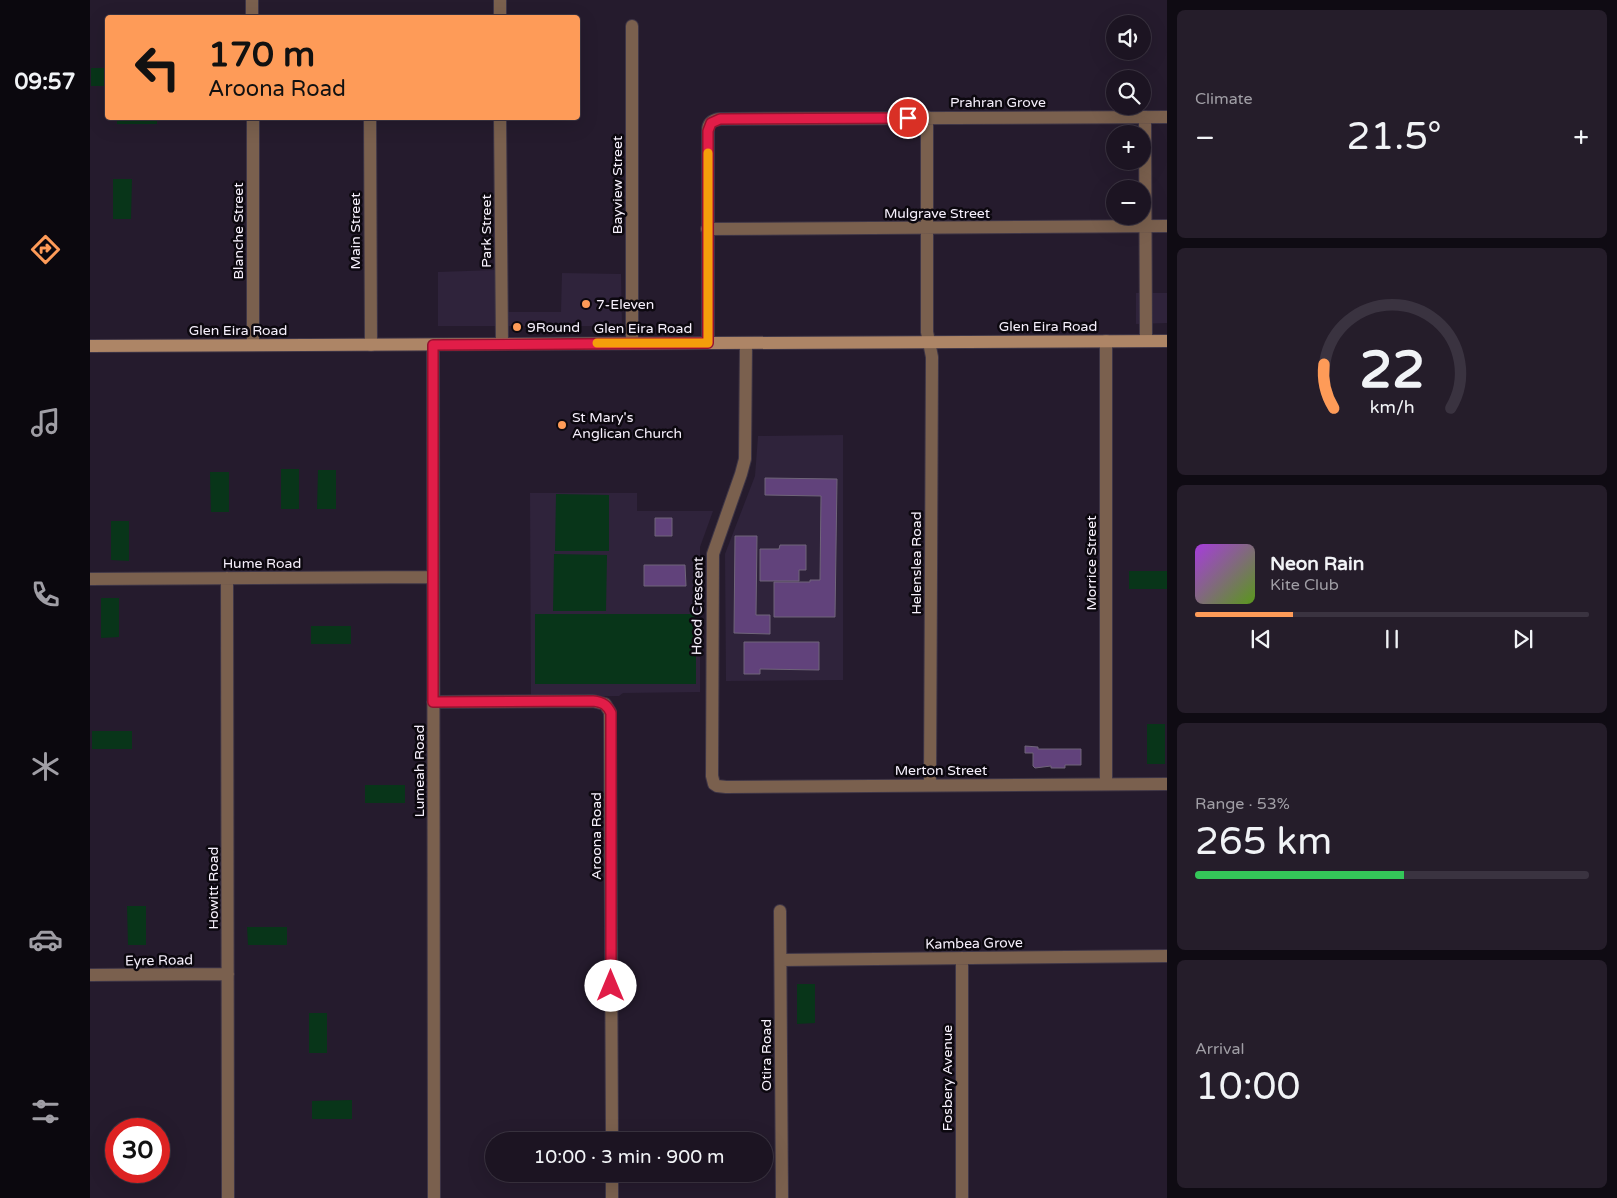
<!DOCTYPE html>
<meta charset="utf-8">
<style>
body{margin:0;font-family:"Varela Round",sans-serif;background:#251d2a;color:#f1f3f6;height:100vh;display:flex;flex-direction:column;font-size:19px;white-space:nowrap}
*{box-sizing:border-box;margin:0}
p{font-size:16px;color:#a09ea5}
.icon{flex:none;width:28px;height:28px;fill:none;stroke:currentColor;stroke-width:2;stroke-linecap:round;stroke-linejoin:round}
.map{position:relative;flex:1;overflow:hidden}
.drawer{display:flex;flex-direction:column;gap:10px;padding:10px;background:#0f0b13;width:450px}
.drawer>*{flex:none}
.banner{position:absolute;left:15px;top:15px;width:475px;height:105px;border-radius:5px;box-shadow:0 5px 20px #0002,0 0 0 1px #3a3340;background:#fe9b58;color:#111;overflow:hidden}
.buttons{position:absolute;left:1016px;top:15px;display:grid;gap:10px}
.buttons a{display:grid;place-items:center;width:45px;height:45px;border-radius:50%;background:#1c1422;box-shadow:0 5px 20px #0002,0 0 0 1px #3a3340;font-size:25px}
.speed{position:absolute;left:15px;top:1118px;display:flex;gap:10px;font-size:25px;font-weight:700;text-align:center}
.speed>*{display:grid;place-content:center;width:65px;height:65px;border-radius:50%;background:#1c1422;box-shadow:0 5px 20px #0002,0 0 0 1px #3a3340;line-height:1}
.speed .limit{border:8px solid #d22;background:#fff;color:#111}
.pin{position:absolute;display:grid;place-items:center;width:42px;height:42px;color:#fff;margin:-21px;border:2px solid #fff;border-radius:50%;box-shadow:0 1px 5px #0007}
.me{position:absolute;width:55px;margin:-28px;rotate:0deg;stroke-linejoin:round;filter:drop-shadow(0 0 4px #0008)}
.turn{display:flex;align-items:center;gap:18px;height:105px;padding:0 20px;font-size:22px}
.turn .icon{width:65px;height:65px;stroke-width:2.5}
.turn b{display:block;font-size:35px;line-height:42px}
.big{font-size:38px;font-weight:600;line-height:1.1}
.drawer .tile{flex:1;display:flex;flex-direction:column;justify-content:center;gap:8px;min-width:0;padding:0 18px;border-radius:8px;background:#251d2a}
.drawer .dial{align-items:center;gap:0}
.dial svg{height:130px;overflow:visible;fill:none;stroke:#3a3340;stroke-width:7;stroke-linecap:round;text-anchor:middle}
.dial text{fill:#f1f3f6;stroke:none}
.song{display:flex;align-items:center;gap:15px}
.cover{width:60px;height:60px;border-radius:8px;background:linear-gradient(135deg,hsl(280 70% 55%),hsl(90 70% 35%))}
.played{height:5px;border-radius:2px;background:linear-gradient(90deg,#fe9b58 25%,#3a3340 25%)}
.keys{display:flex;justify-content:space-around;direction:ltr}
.heat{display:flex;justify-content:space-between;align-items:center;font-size:28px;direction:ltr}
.charge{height:8px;border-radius:4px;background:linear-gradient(90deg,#34c759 53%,#3a3340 0)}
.trip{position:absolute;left:395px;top:1132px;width:288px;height:50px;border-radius:25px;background:#1c1422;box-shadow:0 5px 20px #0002,0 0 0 1px #3a3340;font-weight:600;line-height:50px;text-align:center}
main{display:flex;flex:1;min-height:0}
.dock{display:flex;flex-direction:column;width:90px;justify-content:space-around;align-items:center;background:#0b080e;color:#a09ea5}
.dock .icon{width:35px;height:35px}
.dock .selected{color:#fe9b58}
.dock b{font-size:22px;color:#f1f3f6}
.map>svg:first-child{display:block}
.built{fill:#2f233b}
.green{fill:#083519}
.building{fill:#61427b;stroke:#70657a}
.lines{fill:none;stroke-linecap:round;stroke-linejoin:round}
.minor-casing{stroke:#3e3546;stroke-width:14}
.secondary-casing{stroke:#3e3546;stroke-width:14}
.minor{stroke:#7a604e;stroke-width:12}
.secondary{stroke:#ad8566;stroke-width:12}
.route-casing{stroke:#92132f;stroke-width:12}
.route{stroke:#e11d48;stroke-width:9}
.slow{stroke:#f59e0b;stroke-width:9}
.poi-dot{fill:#fe9b58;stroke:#0c080f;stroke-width:2}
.labels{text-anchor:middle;stroke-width:5;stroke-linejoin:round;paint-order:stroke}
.street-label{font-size:14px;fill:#f6f0fc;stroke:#0c080f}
.poi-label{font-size:14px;fill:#f6f0fc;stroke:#0c080f;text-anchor:start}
</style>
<main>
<nav class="dock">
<b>09:57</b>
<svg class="icon selected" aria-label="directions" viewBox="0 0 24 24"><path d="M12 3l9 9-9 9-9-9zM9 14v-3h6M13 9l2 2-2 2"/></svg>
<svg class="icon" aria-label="music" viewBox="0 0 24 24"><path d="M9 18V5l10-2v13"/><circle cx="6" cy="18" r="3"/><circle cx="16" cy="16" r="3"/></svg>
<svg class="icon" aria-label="phone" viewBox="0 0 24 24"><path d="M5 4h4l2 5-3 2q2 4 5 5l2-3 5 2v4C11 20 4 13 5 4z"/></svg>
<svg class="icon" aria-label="climate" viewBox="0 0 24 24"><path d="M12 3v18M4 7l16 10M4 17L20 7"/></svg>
<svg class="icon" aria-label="car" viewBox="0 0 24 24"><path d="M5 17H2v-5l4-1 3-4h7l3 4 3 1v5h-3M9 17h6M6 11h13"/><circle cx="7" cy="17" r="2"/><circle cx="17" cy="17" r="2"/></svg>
<svg class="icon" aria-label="filters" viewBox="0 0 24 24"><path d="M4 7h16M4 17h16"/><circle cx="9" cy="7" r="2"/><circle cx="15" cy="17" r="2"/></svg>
</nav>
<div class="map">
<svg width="1077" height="1198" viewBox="0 0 1077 1198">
<rect width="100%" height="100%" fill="#251b2d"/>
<!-- built -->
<path class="built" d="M405,270L406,312H471L472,273L531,274L532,326H348V272Z
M1046,293H1077V323L1046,324Z
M753,435V680L636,681L635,554L665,476L668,436Z
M440,493H547V511H623L610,547V692L533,693L529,696L441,697Z"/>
<!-- green -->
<path class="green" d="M1,68H17V86H1Z
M27,118H67V124H27Z
M23,179H42L41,219H23Z
M191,469H209V509H191Z
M228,470H246V509H227Z
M120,472H139V512H121Z
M466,494L519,495V551H465Z
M21,521H39V561L21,560Z
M464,554L517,555L516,611H463Z
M1039,571H1077V589H1039Z
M11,598H29V637L11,638Z
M445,614H606V684H445Z
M221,626H261V644H221Z
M1057,724H1075V764H1057Z
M2,731H42V749H2Z
M275,785H315V803H275Z
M37,906H56V945H38Z
M157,927H197V945H158Z
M707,984H725V1023L707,1024Z
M219,1013H237V1053H219Z
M262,1100V1119H222V1101Z"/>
<!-- building -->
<path class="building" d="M675,478L747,479L745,617H684V582H720V580H730L731,496L675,495Z
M565,518H582V536H565Z
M645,536H667L666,615H680V634L644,633Z
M690,545H716V570H709V581H670V549H689Z
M554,565H595L596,586H554Z
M654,642H729V670L670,669V674H654Z
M935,746L948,747V749H991V765H975V768H961V766L945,768L943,766V753H935Z"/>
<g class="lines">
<defs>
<path id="minor" d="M162,0V18
M410,0V18
M837,117V332L842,357L840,785
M1055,117L1056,341
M163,118V345
M280,118L281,345
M410,118L412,344
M617,229L1077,226
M1016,341V784
M542,343V26
M618,343V131C618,123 623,120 630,119L1077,117
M656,343L655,459L651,474L623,554L622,776L624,784L627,786L636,787L1077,784
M343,345L344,1198
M137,578L138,1198
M0,579L343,577
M343,702L503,701L515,704L520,712L522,1141
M690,911L692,1198
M872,958V1198
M691,960L1077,956
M0,975L138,974
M522,1174V1198"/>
<path id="secondary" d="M0,346L1077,341"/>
</defs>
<!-- minor casing -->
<use href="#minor" class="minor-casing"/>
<!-- secondary casing -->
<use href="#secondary" class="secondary-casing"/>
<!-- minor -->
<use href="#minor" class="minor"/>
<!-- secondary -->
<use href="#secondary" class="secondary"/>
</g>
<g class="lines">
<defs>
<path id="route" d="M521,986V713C517,705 513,702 503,701L343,702V345L618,343V131L621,123L630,119L818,118"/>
</defs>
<!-- route casing -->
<use href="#route" class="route-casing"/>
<!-- route -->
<use href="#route" class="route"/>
<!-- slow -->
<path class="slow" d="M507,343H618V153"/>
</g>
<!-- markers -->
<g class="poi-dot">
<circle cx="496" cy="304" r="5"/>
<circle cx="427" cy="327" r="5"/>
<circle cx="472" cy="425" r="5"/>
</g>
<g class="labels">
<!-- street labels -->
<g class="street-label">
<text x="908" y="107">Prahran Grove</text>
<text transform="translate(527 185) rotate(-90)" y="5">Bayview Street</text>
<text x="847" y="218">Mulgrave Street</text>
<text transform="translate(148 231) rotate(-90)" y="5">Blanche Street</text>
<text transform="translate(265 231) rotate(-90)" y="5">Main Street</text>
<text transform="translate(396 231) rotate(-90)" y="5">Park Street</text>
<text x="958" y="331">Glen Eira Road</text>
<text x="553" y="333">Glen Eira Road</text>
<text x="148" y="335">Glen Eira Road</text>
<text x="172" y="568">Hume Road</text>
<text transform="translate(826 563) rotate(-90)" y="5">Helenslea Road</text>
<text transform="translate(1001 563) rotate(-90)" y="5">Morrice Street</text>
<text transform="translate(607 606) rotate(-89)" y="5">Hood Crescent</text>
<text x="851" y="775">Merton Street</text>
<text transform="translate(329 771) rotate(-90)" y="5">Lumeah Road</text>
<text transform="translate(506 836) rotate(-90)" y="5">Aroona Road</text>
<text transform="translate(123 888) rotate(-90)" y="5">Howitt Road</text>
<text transform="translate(884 943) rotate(-1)" y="5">Kambea Grove</text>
<text transform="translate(69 960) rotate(-1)" y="5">Eyre Road</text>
<text transform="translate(676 1055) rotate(-90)" y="5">Otira Road</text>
<text transform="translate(857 1078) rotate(-90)" y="5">Fosbery Avenue</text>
</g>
<!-- poi labels -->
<g class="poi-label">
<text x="506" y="309">7-Eleven</text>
<text x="437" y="332">9Round</text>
<text x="482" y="422">St Mary's<tspan x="482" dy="16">Anglican Church</tspan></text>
</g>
</g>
</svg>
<div class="buttons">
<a><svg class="icon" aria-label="sound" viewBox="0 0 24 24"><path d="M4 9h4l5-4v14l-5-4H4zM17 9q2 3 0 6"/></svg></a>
<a><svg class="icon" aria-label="search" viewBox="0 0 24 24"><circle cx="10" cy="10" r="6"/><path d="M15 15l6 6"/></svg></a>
<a>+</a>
<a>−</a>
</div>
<div class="speed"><div class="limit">30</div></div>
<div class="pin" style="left:818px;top:118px;background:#d93025"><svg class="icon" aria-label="arrive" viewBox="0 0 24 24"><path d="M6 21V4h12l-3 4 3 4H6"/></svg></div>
<svg class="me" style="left:521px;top:986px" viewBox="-20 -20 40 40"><circle r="19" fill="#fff"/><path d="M0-13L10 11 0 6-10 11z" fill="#e11d48"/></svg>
<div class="trip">10:00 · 3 min · 900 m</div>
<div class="banner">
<div class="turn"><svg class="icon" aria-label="left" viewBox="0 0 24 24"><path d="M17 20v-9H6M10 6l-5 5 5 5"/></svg><div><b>170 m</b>Aroona Road</div></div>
</div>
</div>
<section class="drawer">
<div class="tile"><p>Climate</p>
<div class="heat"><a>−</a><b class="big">21.5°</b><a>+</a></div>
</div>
<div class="tile dial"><svg viewBox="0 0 100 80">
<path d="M14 69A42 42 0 1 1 86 69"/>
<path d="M14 69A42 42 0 0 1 8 42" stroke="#fe9b58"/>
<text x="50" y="56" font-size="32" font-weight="700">22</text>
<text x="50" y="72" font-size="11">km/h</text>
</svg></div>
<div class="tile">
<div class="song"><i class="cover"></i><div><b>Neon Rain</b><p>Kite Club</p></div></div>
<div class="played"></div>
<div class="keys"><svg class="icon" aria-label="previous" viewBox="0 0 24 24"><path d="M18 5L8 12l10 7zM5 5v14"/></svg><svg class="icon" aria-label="pause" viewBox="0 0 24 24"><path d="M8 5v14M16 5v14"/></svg><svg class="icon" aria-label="next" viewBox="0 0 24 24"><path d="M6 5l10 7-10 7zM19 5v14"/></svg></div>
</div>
<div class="tile"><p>Range · 53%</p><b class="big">265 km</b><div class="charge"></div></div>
<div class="tile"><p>Arrival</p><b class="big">10:00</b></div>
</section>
</main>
